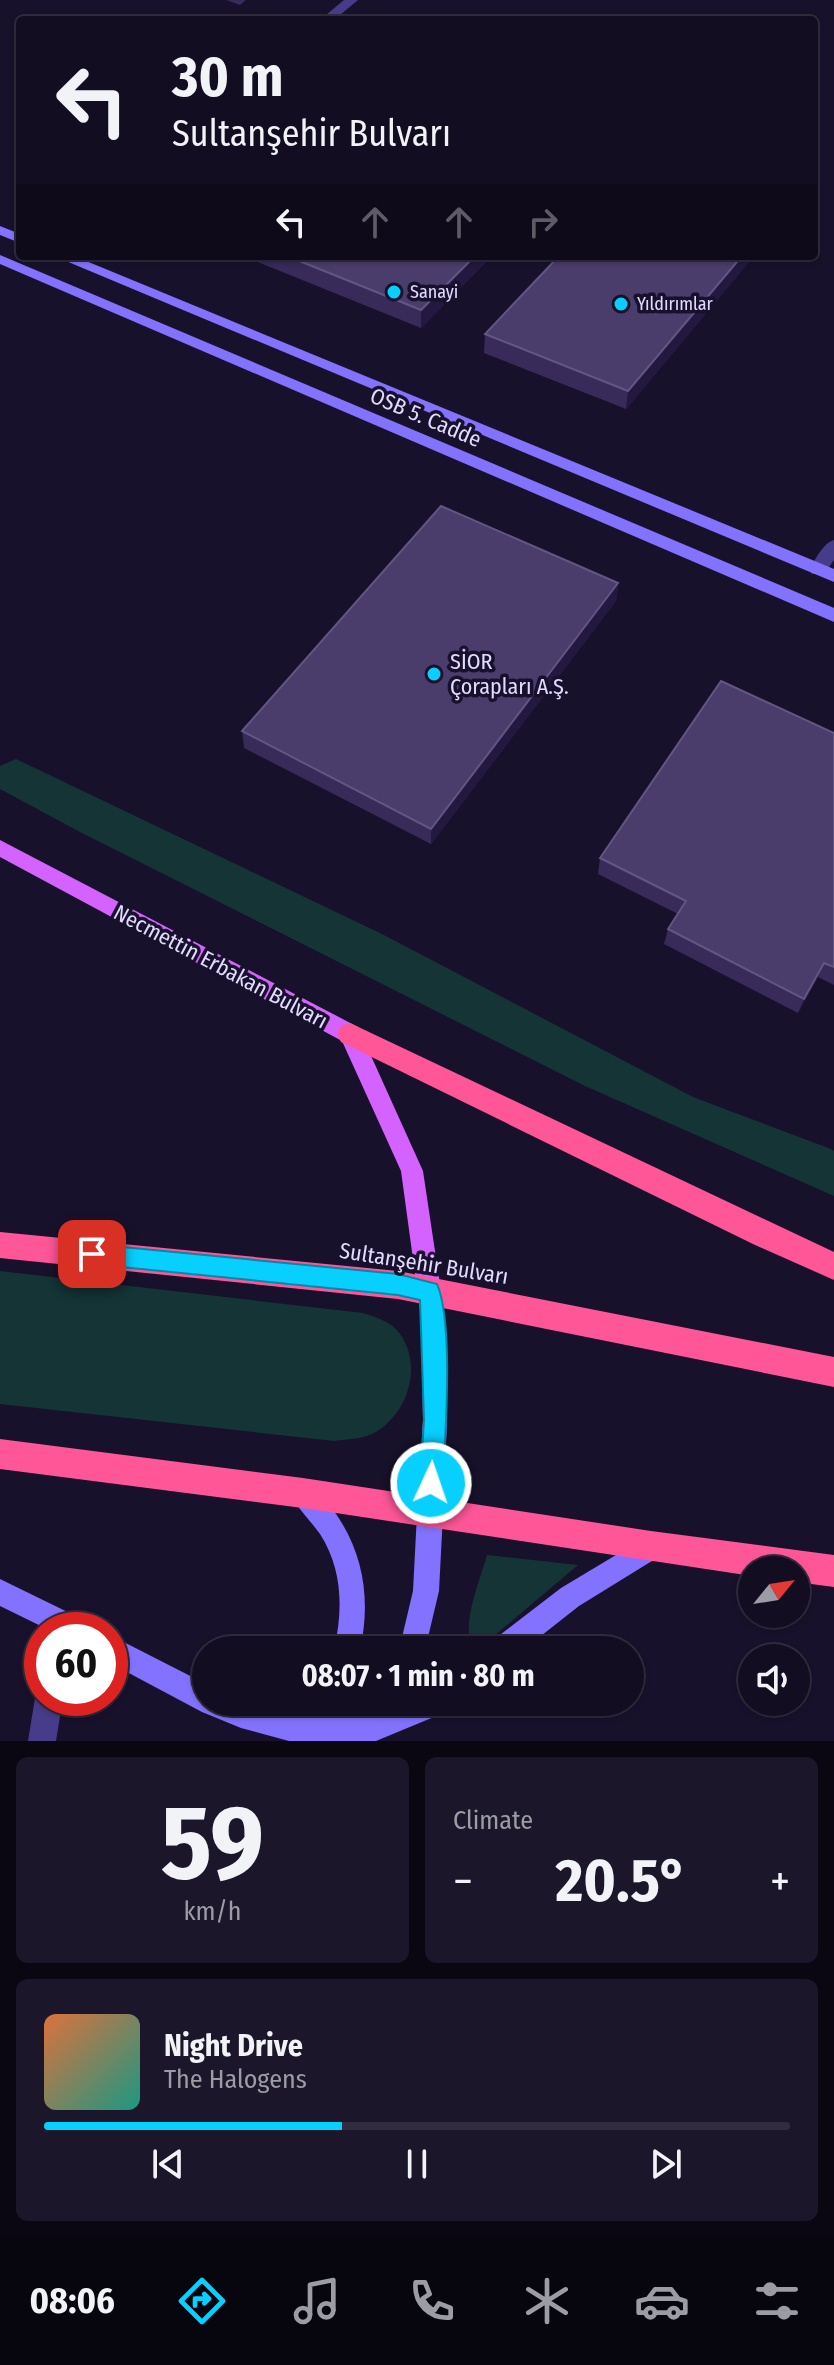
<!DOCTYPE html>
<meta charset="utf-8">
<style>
body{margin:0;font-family:"Fira Sans Condensed",sans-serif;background:#1b1629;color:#f1f3f6;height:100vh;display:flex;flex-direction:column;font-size:30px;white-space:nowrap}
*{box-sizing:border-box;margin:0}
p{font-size:26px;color:#9c9ca5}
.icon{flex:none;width:44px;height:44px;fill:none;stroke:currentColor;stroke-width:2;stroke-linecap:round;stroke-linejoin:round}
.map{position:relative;height:1741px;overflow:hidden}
.panel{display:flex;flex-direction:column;gap:16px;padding:16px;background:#0a0712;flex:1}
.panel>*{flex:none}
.guide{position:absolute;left:16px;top:16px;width:802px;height:244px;border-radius:8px;box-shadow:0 2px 6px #0004,0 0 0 2px #312d3e;background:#120d20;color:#f1f3f6;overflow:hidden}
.needle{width:52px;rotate:60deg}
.buttons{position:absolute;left:738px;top:1556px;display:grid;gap:16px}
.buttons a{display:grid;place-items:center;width:72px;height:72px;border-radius:50%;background:#120d20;box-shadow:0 2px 6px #0004,0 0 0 2px #312d3e;font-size:40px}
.speed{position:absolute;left:24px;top:1612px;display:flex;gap:16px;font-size:40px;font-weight:700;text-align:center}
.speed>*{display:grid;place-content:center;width:104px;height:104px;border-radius:50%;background:#120d20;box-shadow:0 2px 6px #0004,0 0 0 2px #312d3e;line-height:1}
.speed .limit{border:12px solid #d22;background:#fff;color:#111}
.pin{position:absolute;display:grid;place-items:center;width:68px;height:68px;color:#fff;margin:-34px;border-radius:16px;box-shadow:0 4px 12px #0006}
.me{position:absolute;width:88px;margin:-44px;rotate:3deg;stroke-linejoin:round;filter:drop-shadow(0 0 6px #0008)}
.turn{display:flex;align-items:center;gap:28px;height:168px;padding:0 24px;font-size:36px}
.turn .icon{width:104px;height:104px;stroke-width:2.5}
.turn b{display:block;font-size:56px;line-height:68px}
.lanes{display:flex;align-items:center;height:76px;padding:0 24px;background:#0003;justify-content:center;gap:40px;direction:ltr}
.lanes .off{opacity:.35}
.big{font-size:60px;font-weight:700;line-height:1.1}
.panel .widget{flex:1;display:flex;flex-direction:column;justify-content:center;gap:12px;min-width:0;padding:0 28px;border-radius:12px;background:#1b1629}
.panel .dial{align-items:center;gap:0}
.dial b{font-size:104px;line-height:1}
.song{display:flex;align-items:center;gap:24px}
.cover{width:96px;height:96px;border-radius:12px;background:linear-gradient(135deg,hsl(20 70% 55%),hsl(170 70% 35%))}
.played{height:8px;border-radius:4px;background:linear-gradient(90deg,#07d0ff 40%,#312d3e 40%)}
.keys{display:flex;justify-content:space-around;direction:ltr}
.heat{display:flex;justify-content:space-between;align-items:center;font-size:44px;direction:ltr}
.panel .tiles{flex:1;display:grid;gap:16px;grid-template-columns:1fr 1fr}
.widget:last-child{grid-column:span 2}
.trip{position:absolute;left:192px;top:1636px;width:452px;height:80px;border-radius:40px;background:#120d20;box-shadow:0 2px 6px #0004,0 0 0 2px #312d3e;font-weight:700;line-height:80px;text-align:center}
.dock{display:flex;height:128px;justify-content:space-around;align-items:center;background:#07050d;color:#9c9ca5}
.dock .icon{width:56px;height:56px}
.dock .selected{color:#07d0ff}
.dock b{font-size:36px;color:#f1f3f6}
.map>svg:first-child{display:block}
.green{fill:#143435}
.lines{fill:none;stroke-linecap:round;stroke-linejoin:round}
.street{fill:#463c8a;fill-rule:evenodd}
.secondary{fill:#8372ff;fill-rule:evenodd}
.primary{fill:#d362ff;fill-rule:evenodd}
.highway{fill:#ff5698;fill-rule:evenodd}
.wall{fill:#382a59}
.shaded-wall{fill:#23183f}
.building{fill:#4a3d6b;stroke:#625682;stroke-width:2}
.route{fill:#07d0ff;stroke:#0587a6;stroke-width:2}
.poi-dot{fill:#07d0ff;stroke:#18112b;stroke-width:3}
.labels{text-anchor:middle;stroke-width:7;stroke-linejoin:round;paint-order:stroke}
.far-poi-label{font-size:18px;fill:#e3dbff;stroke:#18112b;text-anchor:start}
.street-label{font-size:22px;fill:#e3dbff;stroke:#18112b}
.poi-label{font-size:22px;fill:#e3dbff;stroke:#18112b;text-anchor:start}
</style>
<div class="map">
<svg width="834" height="1741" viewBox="0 0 834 1741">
<rect width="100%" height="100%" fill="#18112b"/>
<!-- green -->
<path class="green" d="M16,759L382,934L693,1097L831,1149L834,1151V1196L585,1086L80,832L0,789V766Z
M0,1271L363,1313C376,1317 392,1322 400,1334C423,1366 408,1412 376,1432C365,1439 347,1439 334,1441L0,1404Z
M487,1555L578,1565L487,1642L472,1645C461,1625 481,1577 487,1555Z"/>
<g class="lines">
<!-- street -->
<path class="street" d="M344,0H358L334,20H320Z
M834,540V560L824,574H812L809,570C815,560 823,543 834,540Z
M42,1687V1698H63L56,1741H28L35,1698Z"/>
<!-- secondary -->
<path class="secondary" d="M0,226L20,234V243L0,235Z
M0,255L834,608V622L0,264Z
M54,256H74L834,569V582Z
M303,1480C317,1486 326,1499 334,1511C364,1553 371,1600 360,1650H334C343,1610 343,1570 320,1534C310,1520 297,1508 290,1493L294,1484Z
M430,1501L439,1505L443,1514L439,1591L425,1650H399L413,1591L417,1514L421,1505Z
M651,1534L660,1538L664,1547L660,1556L579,1606L523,1650H488L492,1641L561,1588Z
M0,1579L86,1621L90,1630H49L0,1606Z
M110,1635L206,1684V1702H307L303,1712L295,1715L326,1717L363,1714L372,1702H450L446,1712L376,1741H289L241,1728L202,1712L110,1663Z"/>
<!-- primary -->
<path class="primary" d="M0,840L358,1027L423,1171L445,1318L447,1420L443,1514L439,1523L430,1527L421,1523L417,1514L423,1420L421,1318L401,1171L342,1041L0,857Z"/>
<!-- highway -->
<path class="highway" d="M350,1023L834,1252V1280L753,1244L341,1042L337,1034L341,1026Z
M0,1232L398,1271L834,1357V1387L398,1299L0,1258Z
M0,1439L303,1478L651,1531L834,1555V1587L796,1582V1570H752V1576L303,1508L0,1469Z"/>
</g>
<!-- wall -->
<path class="wall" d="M226,0H246L240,5Z
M243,256H492L421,328Z
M559,256H754L626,409L484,353L485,334Z
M618,583L616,601L431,844L244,748L242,731Z
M834,733V985L818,977L798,1013L664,944L668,929L678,914L598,874L600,858Z"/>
<!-- shaded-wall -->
<path class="shaded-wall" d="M475,256H492L421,328V310Z
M742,256H754L626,409L628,391Z
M618,583L616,601L431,844V829Z
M824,963L818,977L798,1013L804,999Z"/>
<!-- building -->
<path class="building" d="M287,256H475L421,310Z
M559,256H742L628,391L485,334Z
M441,506L618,583L431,829L242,731Z
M721,681L834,733V967L824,963L804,999L668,929L686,901L600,858Z"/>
<!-- route -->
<path class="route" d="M92,1244L398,1274L437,1284C454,1324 445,1436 443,1483L440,1491L431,1494L423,1491L420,1483L424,1420L420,1300L398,1295L92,1264L84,1261L81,1254L84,1247Z"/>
<!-- markers -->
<g class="poi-dot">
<circle cx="394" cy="292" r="8"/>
<circle cx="621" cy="304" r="8"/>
<circle cx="434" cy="674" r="8"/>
</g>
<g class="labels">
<!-- far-poi labels -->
<g class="far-poi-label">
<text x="410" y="298">Sanayi</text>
<text x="637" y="310">Yıldırımlar</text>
</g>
<!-- street labels -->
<g class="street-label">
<text transform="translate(426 417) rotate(23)" y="8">OSB 5. Cadde</text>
<text transform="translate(221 966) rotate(28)" y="8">Necmettin Erbakan Bulvarı</text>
<text transform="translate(424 1263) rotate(9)" y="8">Sultanşehir Bulvarı</text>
</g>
<!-- poi labels -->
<g class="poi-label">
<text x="450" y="669">SİOR<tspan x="450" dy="25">Çorapları A.Ş.</tspan></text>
</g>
</g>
</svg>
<div class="buttons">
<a><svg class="needle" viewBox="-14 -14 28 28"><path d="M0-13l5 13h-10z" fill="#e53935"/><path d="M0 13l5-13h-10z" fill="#9c9ca5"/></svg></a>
<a><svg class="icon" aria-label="sound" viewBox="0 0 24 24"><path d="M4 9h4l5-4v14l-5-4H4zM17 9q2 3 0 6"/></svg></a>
</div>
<div class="speed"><div class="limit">60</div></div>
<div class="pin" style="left:92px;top:1254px;background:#d93025"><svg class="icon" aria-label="arrive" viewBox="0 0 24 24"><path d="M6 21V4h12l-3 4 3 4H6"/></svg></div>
<svg class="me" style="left:431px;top:1483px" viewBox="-20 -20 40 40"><circle r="17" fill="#07d0ff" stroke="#fff" stroke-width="3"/><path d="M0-11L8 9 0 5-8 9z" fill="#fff"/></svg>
<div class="trip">08:07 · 1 min · 80 m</div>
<div class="guide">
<div class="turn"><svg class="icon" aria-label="left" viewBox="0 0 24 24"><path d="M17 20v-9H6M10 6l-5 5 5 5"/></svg><div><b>30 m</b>Sultanşehir Bulvarı</div></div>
<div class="lanes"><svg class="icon" aria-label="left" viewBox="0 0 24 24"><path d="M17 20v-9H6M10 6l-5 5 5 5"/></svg><svg class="icon off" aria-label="ahead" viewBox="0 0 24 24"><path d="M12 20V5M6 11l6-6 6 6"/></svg><svg class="icon off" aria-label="ahead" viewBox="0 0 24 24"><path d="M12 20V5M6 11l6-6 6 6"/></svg><svg class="icon off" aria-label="right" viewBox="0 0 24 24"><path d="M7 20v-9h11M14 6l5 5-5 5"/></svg></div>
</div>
</div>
<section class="panel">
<div class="tiles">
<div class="widget dial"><b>59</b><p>km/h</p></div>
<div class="widget"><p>Climate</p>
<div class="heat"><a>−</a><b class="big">20.5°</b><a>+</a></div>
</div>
<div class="widget">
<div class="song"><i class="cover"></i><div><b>Night Drive</b><p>The Halogens</p></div></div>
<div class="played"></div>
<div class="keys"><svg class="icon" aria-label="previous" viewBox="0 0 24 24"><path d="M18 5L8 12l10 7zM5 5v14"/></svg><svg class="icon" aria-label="pause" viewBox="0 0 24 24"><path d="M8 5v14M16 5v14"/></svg><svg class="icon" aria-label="next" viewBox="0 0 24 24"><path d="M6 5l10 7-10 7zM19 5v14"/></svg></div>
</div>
</div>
</section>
<nav class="dock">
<b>08:06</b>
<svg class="icon selected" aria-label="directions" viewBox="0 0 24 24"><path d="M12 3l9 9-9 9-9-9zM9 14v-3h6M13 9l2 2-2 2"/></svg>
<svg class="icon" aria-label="music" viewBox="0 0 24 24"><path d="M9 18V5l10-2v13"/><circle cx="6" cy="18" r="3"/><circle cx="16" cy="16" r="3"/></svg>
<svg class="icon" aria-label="phone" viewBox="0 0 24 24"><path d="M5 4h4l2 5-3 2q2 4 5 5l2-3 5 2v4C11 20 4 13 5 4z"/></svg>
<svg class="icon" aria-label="climate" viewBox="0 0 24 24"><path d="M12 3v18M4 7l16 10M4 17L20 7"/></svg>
<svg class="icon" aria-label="car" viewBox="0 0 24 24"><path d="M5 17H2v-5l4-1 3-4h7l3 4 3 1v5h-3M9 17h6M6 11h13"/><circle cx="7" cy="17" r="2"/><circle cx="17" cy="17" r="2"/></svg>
<svg class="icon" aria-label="filters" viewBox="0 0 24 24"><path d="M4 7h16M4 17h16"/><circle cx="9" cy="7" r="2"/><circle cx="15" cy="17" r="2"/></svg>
</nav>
